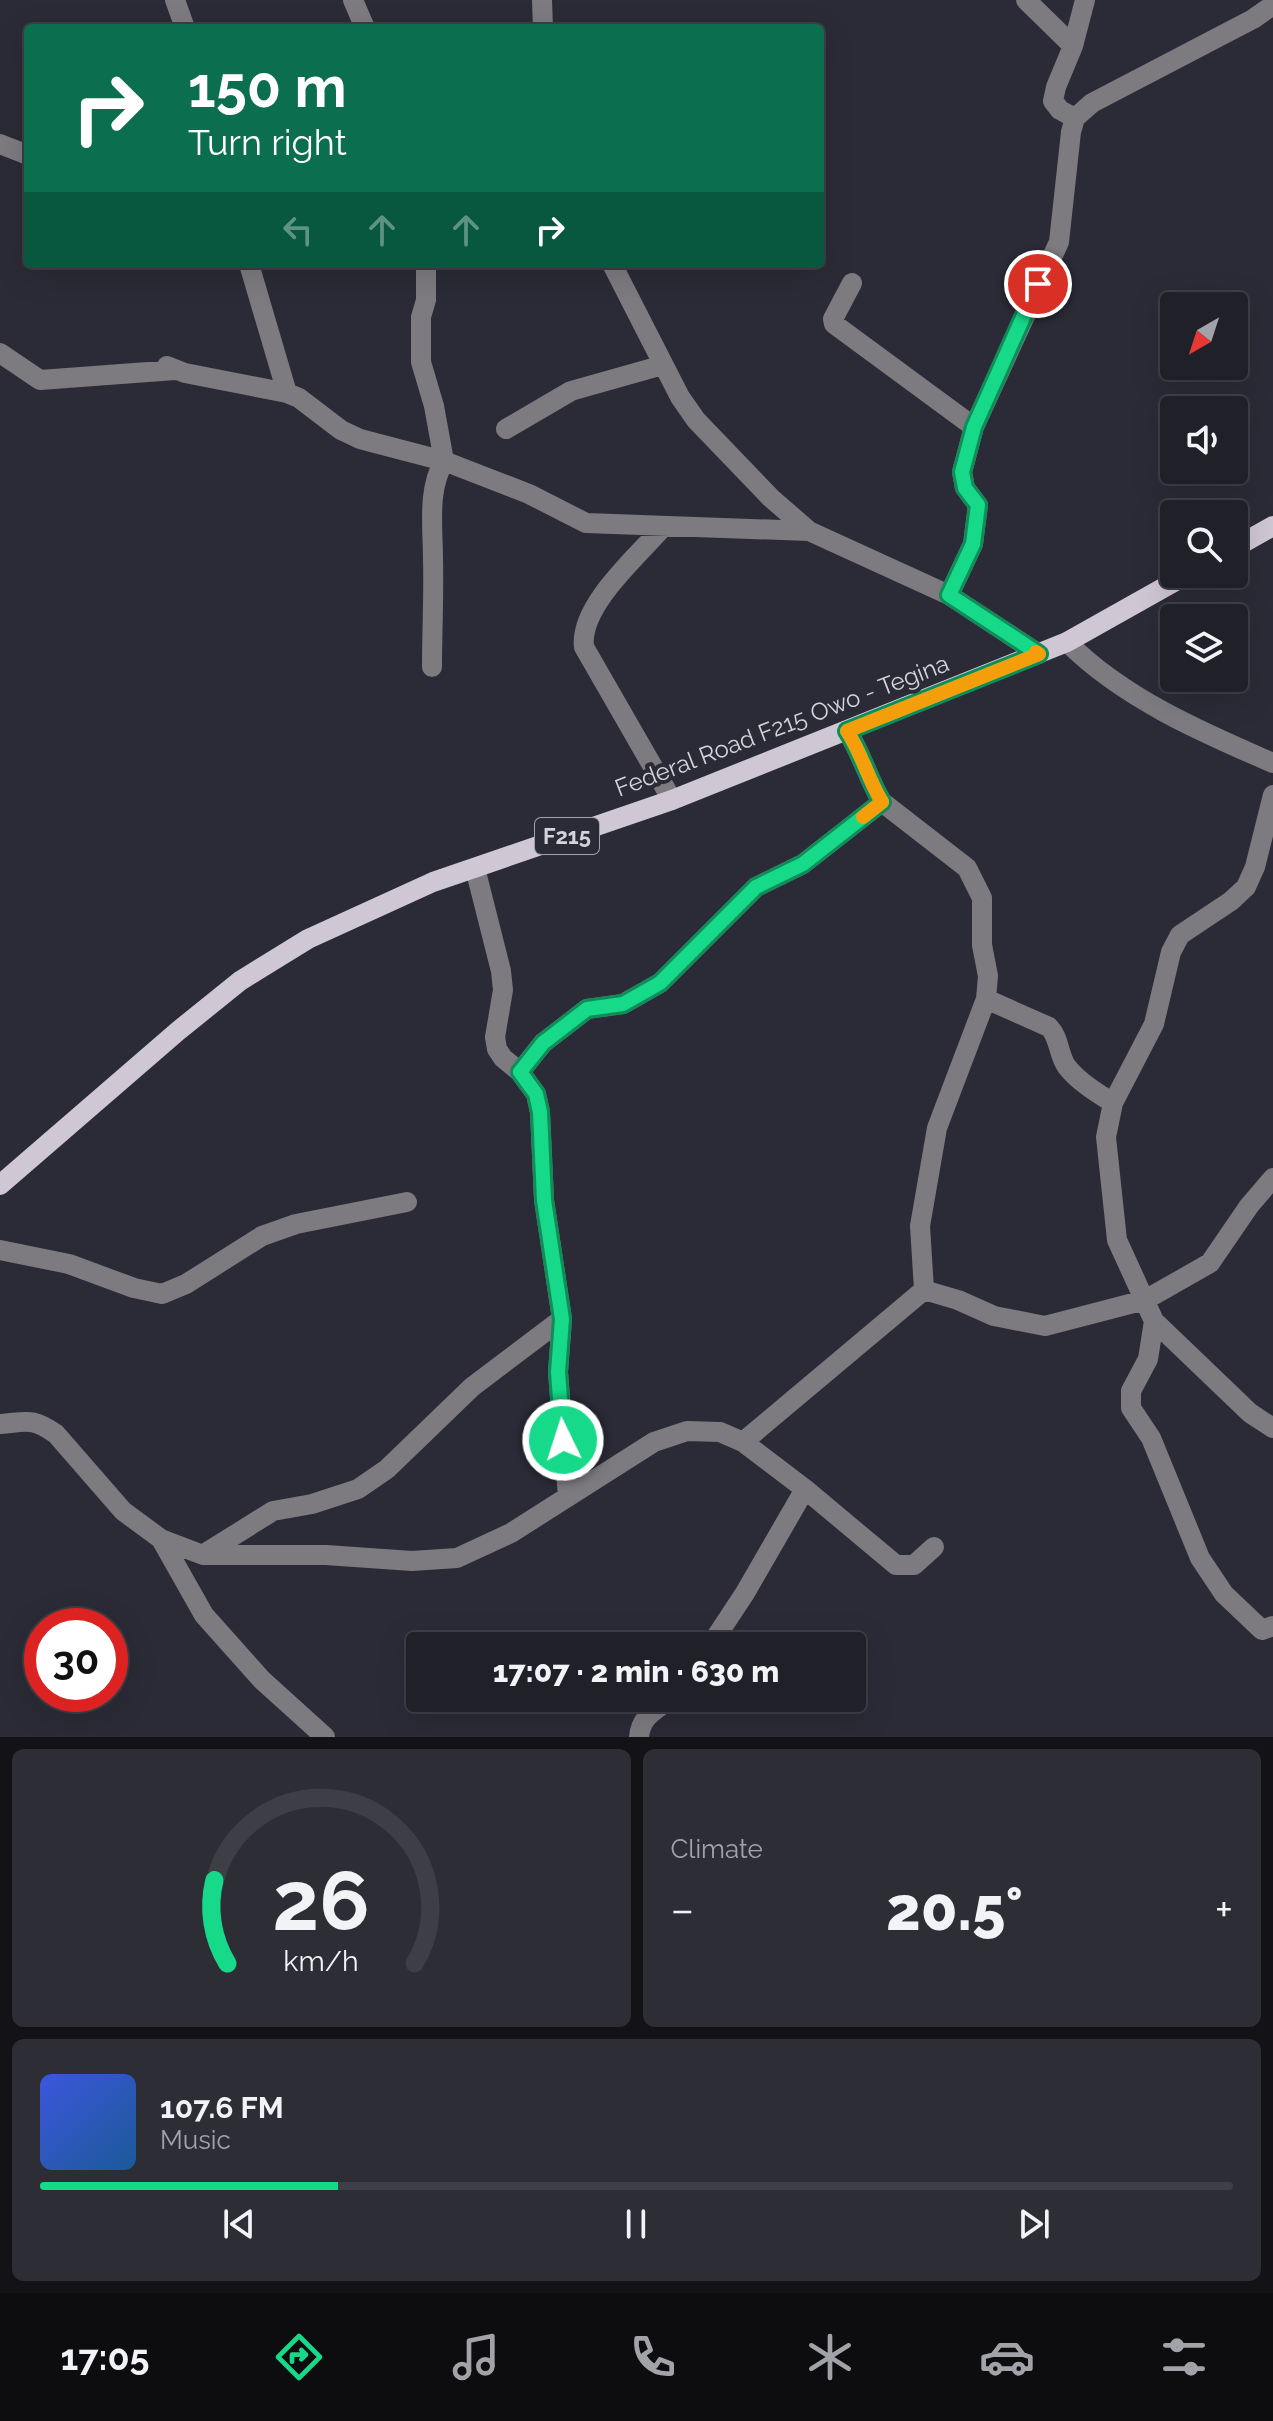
<!DOCTYPE html>
<meta charset="utf-8">
<style>
body{margin:0;font-family:Raleway,sans-serif;background:#2d2d35;color:#f1f3f6;height:100vh;display:flex;flex-direction:column;font-size:30px;white-space:nowrap}
*{box-sizing:border-box;margin:0}
p{font-size:26px;color:#a2a3a8}
.icon{flex:none;width:44px;height:44px;fill:none;stroke:currentColor;stroke-width:2;stroke-linecap:round;stroke-linejoin:round}
.map{position:relative;height:1737px;overflow:hidden}
.side{display:flex;flex-direction:column;gap:12px;padding:12px;background:#121217;flex:1}
.side>*{flex:none}
.hud{position:absolute;left:24px;top:24px;width:800px;height:244px;border-radius:8px;box-shadow:0 8px 32px #0002,0 0 0 2px #3d3e46;background:#0b6e4f;color:#fff;overflow:hidden}
.needle{width:52px;rotate:219deg}
.fabs{position:absolute;left:1160px;top:292px;display:grid;gap:16px}
.fabs a{display:grid;place-items:center;width:88px;height:88px;border-radius:8px;background:#202029;box-shadow:0 8px 32px #0002,0 0 0 2px #3d3e46;font-size:40px}
.speed{position:absolute;left:24px;top:1608px;display:flex;gap:16px;font-size:40px;font-weight:700;text-align:center}
.speed>*{display:grid;place-content:center;width:104px;height:104px;border-radius:50%;background:#202029;box-shadow:0 8px 32px #0002,0 0 0 2px #3d3e46;line-height:1}
.speed .limit{border:12px solid #d22;background:#fff;color:#111}
.pin{position:absolute;display:grid;place-items:center;width:68px;height:68px;color:#fff;margin:-34px;border:4px solid #fff;border-radius:50%;box-shadow:0 2px 8px #0007}
.me{position:absolute;width:88px;margin:-44px;rotate:356deg;stroke-linejoin:round;filter:drop-shadow(0 0 6px #0008)}
.turn{display:flex;align-items:center;gap:28px;height:168px;padding:0 32px;font-size:36px}
.turn .icon{width:104px;height:104px;stroke-width:2.5}
.turn b{display:block;font-size:56px;line-height:68px}
.lanes{display:flex;align-items:center;height:76px;padding:0 32px;background:#0003;justify-content:center;gap:40px;direction:ltr}
.lanes .off{opacity:.35}
.big{font-size:60px;font-weight:800;line-height:1.1}
.side .widget{flex:1;display:flex;flex-direction:column;justify-content:center;gap:12px;min-width:0;padding:0 28px;border-radius:12px;background:#2d2d35}
.side .dial{align-items:center;gap:0}
.dial svg{height:208px;overflow:visible;fill:none;stroke:#3d3e46;stroke-width:7;stroke-linecap:round;text-anchor:middle}
.dial text{fill:#f1f3f6;stroke:none}
.song{display:flex;align-items:center;gap:24px}
.cover{width:96px;height:96px;border-radius:12px;background:linear-gradient(135deg,hsl(230 70% 55%),hsl(210 70% 35%))}
.played{height:8px;border-radius:4px;background:linear-gradient(90deg,#16d989 25%,#3d3e46 25%)}
.keys{display:flex;justify-content:space-around;direction:ltr}
.heat{display:flex;justify-content:space-between;align-items:center;font-size:44px;direction:ltr}
.side .tiles{flex:1;display:grid;gap:12px;grid-template-columns:1fr 1fr}
.widget:last-child{grid-column:span 2}
.trip{position:absolute;left:406px;top:1632px;width:460px;height:80px;border-radius:8px;background:#202029;box-shadow:0 8px 32px #0002,0 0 0 2px #3d3e46;font-weight:800;line-height:80px;text-align:center}
.dock{display:flex;height:128px;justify-content:space-around;align-items:center;background:#0d0d10;color:#a2a3a8}
.dock .icon{width:56px;height:56px}
.dock .current{color:#16d989}
.dock b{font-size:36px;color:#f1f3f6}
.map>svg:first-child{display:block}
.lines{fill:none;stroke-linecap:round;stroke-linejoin:round}
.minor{stroke:#7d7a80;stroke-width:20}
.major{stroke:#cfc7d4;stroke-width:20}
.route-casing{stroke:#0e8d59;stroke-width:20}
.route{stroke:#16d989;stroke-width:14}
.slow{stroke:#f59e0b;stroke-width:14}
.labels{text-anchor:middle;stroke-width:8;stroke-linejoin:round;paint-order:stroke}
.shield{fill:#2b2b37;stroke:#a1a1aa;stroke-width:2}
.shield-label{font-size:22px;font-weight:bold;fill:#d3d3db}
.street-label{font-size:24px;fill:#d3d3db;stroke:#2b2b37}
</style>
<div class="map">
<svg width="1273" height="1737" viewBox="0 0 1273 1737">
<rect width="100%" height="100%" fill="#2b2b37"/>
<g class="lines">
<!-- minor -->
<path class="minor" d="M175,0L185,28
M353,0L365,28
M542,0L543,28
M1026,0L1073,46
M1075,118L1060,110L1053,101L1056,87L1073,46L1085,0
M0,144L28,155
M249,264L287,393
M426,264V300L421,317V362L434,406L444,461C427,491 433,526 433,560C434,595 432,631 432,667
M612,264L680,397L696,420L771,498L809,531L949,595L1039,654
M852,283L833,319L834,324L974,427
M0,353L40,380L175,370
M167,366L185,373L287,393L299,398L341,430L360,439L444,461L529,494L586,523L809,531
M506,429L571,391L663,365
M663,527C637,557 579,606 584,647L672,800
M949,595L973,544L978,505L965,488L962,472L974,427L1059,242L1071,132L1075,118L1092,103L1253,19L1273,5
M1067,642C1123,698 1201,732 1273,763
M847,731C862,754 868,779 882,802L967,868L982,898V945L988,976L986,999L937,1128L920,1226L924,1290
M1273,795L1255,867L1246,887L1231,901L1180,935L1171,952L1154,1024L1113,1103L1106,1137L1117,1240L1154,1321L1148,1359L1131,1391V1408L1151,1438L1200,1558L1224,1594L1262,1630L1273,1626
M475,868L501,971L503,990L495,1037L497,1049L503,1058L520,1072L536,1094L540,1112L544,1200L562,1319L558,1372L568,1497
M986,999L1049,1027C1060,1038 1058,1055 1067,1067C1079,1082 1097,1093 1113,1103
M520,1072L543,1043L587,1009L623,1004L660,983L756,887L803,864L882,802
M0,1250L69,1264L134,1288L162,1294L186,1284L262,1236L296,1224L407,1202
M1154,1321L1250,1413L1273,1428
M0,1424C27,1422 32,1417 56,1434L123,1511L161,1539L203,1555H326L412,1561L457,1558L511,1533L654,1442L687,1431L720,1432L743,1442L805,1489L896,1565H914L934,1547
M743,1442L924,1290L958,1300L994,1316L1045,1326L1145,1300L1210,1263L1249,1206L1273,1178
M161,1539L204,1615L262,1680L325,1737
M204,1554L273,1511L312,1504L358,1489L387,1469L472,1387L562,1319
M710,1646L745,1593L805,1489
M639,1737C641,1715 656,1711 671,1698"/>
<!-- major -->
<path class="major" d="M1234,548L1273,526
M0,1185L178,1031L240,981L308,939L433,882L672,800L1067,642L1188,574"/>
</g>
<g class="lines">
<defs>
<path id="route" d="M563,1440L558,1372L562,1319L544,1200L540,1112L536,1094L520,1072L543,1043L587,1009L623,1004L660,983L756,887L803,864L882,802C868,779 862,754 847,731L1039,654L949,595L973,544L978,505L965,488L962,472L974,427L1038,284"/>
</defs>
<!-- route casing -->
<use href="#route" class="route-casing"/>
<!-- route -->
<use href="#route" class="route"/>
<!-- slow -->
<path class="slow" d="M863,817L882,802C868,779 862,754 847,731L1039,654L1036,652"/>
</g>
<g class="labels">
<!-- shield labels -->
<rect class="shield" x="535" y="818" width="64" height="36" rx="6"/>
<g class="shield-label">
<text x="567" y="844">F215</text>
</g>
<!-- street labels -->
<g class="street-label">
<text transform="translate(782 726) rotate(-21)" y="8">Federal Road F215 Owo - Tegina</text>
</g>
</g>
</svg>
<div class="fabs">
<a><svg class="needle" viewBox="-14 -14 28 28"><path d="M0-13l5 13h-10z" fill="#e53935"/><path d="M0 13l5-13h-10z" fill="#a2a3a8"/></svg></a>
<a><svg class="icon" aria-label="sound" viewBox="0 0 24 24"><path d="M4 9h4l5-4v14l-5-4H4zM17 9q2 3 0 6"/></svg></a>
<a><svg class="icon" aria-label="search" viewBox="0 0 24 24"><circle cx="10" cy="10" r="6"/><path d="M15 15l6 6"/></svg></a>
<a><svg class="icon" aria-label="layers" viewBox="0 0 24 24"><path d="M12 4l9 5-9 5-9-5zM3 14l9 5 9-5"/></svg></a>
</div>
<div class="speed"><div class="limit">30</div></div>
<div class="pin" style="left:1038px;top:284px;background:#d93025"><svg class="icon" aria-label="arrive" viewBox="0 0 24 24"><path d="M6 21V4h12l-3 4 3 4H6"/></svg></div>
<svg class="me" style="left:563px;top:1440px" viewBox="-20 -20 40 40"><circle r="17" fill="#16d989" stroke="#fff" stroke-width="3"/><path d="M0-11L8 9 0 5-8 9z" fill="#fff"/></svg>
<div class="trip">17:07 · 2 min · 630 m</div>
<div class="hud">
<div class="turn"><svg class="icon" aria-label="right" viewBox="0 0 24 24"><path d="M7 20v-9h11M14 6l5 5-5 5"/></svg><div><b>150 m</b>Turn right</div></div>
<div class="lanes"><svg class="icon off" aria-label="left" viewBox="0 0 24 24"><path d="M17 20v-9H6M10 6l-5 5 5 5"/></svg><svg class="icon off" aria-label="ahead" viewBox="0 0 24 24"><path d="M12 20V5M6 11l6-6 6 6"/></svg><svg class="icon off" aria-label="ahead" viewBox="0 0 24 24"><path d="M12 20V5M6 11l6-6 6 6"/></svg><svg class="icon" aria-label="right" viewBox="0 0 24 24"><path d="M7 20v-9h11M14 6l5 5-5 5"/></svg></div>
</div>
</div>
<section class="side">
<div class="tiles">
<div class="widget dial"><svg viewBox="0 0 100 80">
<path d="M14 69A42 42 0 1 1 86 69"/>
<path d="M14 69A42 42 0 0 1 9 37" stroke="#16d989"/>
<text x="50" y="56" font-size="32" font-weight="700">26</text>
<text x="50" y="72" font-size="11">km/h</text>
</svg></div>
<div class="widget"><p>Climate</p>
<div class="heat"><a>−</a><b class="big">20.5°</b><a>+</a></div>
</div>
<div class="widget">
<div class="song"><i class="cover"></i><div><b>107.6 FM</b><p>Music</p></div></div>
<div class="played"></div>
<div class="keys"><svg class="icon" aria-label="previous" viewBox="0 0 24 24"><path d="M18 5L8 12l10 7zM5 5v14"/></svg><svg class="icon" aria-label="pause" viewBox="0 0 24 24"><path d="M8 5v14M16 5v14"/></svg><svg class="icon" aria-label="next" viewBox="0 0 24 24"><path d="M6 5l10 7-10 7zM19 5v14"/></svg></div>
</div>
</div>
</section>
<nav class="dock">
<b>17:05</b>
<svg class="icon current" aria-label="directions" viewBox="0 0 24 24"><path d="M12 3l9 9-9 9-9-9zM9 14v-3h6M13 9l2 2-2 2"/></svg>
<svg class="icon" aria-label="music" viewBox="0 0 24 24"><path d="M9 18V5l10-2v13"/><circle cx="6" cy="18" r="3"/><circle cx="16" cy="16" r="3"/></svg>
<svg class="icon" aria-label="phone" viewBox="0 0 24 24"><path d="M5 4h4l2 5-3 2q2 4 5 5l2-3 5 2v4C11 20 4 13 5 4z"/></svg>
<svg class="icon" aria-label="climate" viewBox="0 0 24 24"><path d="M12 3v18M4 7l16 10M4 17L20 7"/></svg>
<svg class="icon" aria-label="car" viewBox="0 0 24 24"><path d="M5 17H2v-5l4-1 3-4h7l3 4 3 1v5h-3M9 17h6M6 11h13"/><circle cx="7" cy="17" r="2"/><circle cx="17" cy="17" r="2"/></svg>
<svg class="icon" aria-label="filters" viewBox="0 0 24 24"><path d="M4 7h16M4 17h16"/><circle cx="9" cy="7" r="2"/><circle cx="15" cy="17" r="2"/></svg>
</nav>
